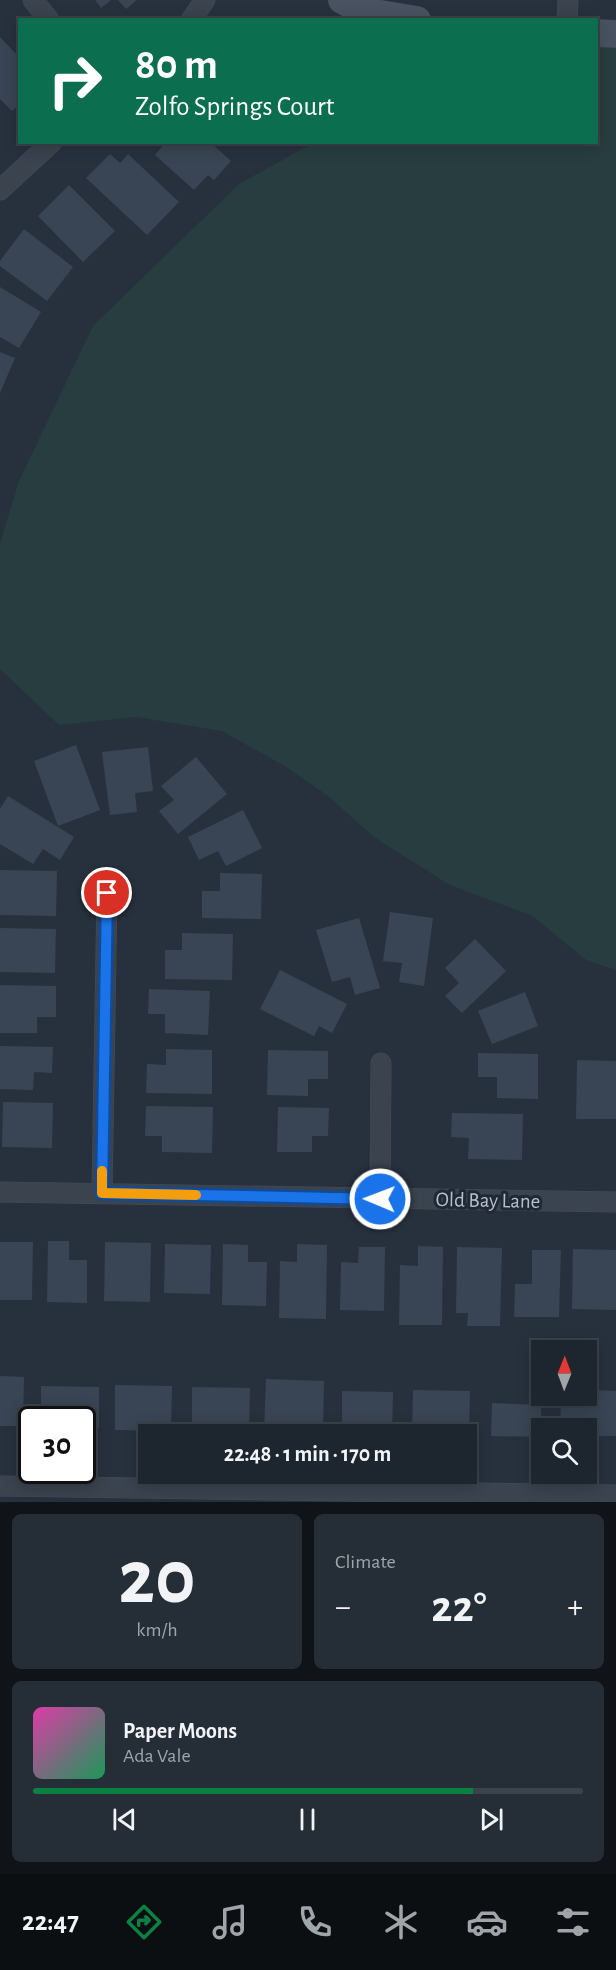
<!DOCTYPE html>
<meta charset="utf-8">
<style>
body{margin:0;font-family:"Alegreya Sans",sans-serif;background:#252d36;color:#f1f3f6;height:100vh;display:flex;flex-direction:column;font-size:22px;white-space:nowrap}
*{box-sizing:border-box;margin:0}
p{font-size:20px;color:#a0a5aa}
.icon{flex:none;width:33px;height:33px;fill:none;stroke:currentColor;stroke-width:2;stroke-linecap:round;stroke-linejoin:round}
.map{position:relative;height:1502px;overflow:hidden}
.panel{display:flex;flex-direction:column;gap:12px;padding:12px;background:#101419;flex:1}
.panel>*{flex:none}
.banner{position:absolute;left:18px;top:18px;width:580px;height:126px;border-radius:0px;box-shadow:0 3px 15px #0003,0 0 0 2px #3b424a;background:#0b6e4f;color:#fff;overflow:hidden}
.needle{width:39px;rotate:1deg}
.fabs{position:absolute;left:531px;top:1340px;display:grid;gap:12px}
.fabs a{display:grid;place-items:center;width:66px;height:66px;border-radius:0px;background:#1d252e;box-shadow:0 3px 15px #0003,0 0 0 2px #3b424a;font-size:30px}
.speed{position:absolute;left:18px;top:1406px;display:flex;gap:12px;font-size:30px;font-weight:700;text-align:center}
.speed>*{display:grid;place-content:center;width:78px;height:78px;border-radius:50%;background:#1d252e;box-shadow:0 3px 15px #0003,0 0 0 2px #3b424a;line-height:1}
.speed .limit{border:3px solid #111;border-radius:9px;background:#fff;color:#111}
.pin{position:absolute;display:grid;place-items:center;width:51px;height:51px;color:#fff;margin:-26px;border:3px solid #fff;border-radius:50%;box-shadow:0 2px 6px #0007}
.me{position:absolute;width:66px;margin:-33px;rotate:271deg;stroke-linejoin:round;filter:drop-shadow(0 0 4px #0008)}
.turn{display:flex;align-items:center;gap:21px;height:126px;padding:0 18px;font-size:27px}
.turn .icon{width:78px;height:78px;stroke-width:2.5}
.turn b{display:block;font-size:42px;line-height:51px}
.big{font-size:45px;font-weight:600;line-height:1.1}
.panel .card{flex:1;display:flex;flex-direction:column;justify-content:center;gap:9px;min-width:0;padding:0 21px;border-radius:9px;background:#252d36}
.panel .dial{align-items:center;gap:0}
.dial b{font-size:78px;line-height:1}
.song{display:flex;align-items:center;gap:18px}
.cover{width:72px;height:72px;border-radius:9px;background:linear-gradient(135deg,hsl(320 70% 55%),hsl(150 70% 35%))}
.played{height:6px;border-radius:3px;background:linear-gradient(90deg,#0b8043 80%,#3b424a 80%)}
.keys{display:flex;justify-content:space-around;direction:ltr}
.heat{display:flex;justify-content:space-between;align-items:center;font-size:33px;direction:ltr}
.panel .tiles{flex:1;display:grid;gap:12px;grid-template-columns:1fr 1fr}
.card:last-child{grid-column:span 2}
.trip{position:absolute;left:138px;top:1424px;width:339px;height:60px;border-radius:0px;background:#1d252e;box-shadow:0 3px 15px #0003,0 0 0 2px #3b424a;font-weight:600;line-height:60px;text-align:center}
.tab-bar{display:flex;height:96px;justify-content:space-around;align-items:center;background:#0c0f12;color:#a0a5aa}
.tab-bar .icon{width:42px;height:42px}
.tab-bar .current{color:#0b8043}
.tab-bar b{font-size:27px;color:#f1f3f6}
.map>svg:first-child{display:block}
.green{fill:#283d3f}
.building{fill:#394554}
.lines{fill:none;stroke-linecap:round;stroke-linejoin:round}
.street-casing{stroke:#444c57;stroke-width:21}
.secondary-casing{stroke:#444c57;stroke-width:28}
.street{stroke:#3a434e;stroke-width:20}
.secondary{stroke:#495261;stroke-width:27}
.route-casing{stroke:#114b97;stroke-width:15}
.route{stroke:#1a73e8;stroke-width:10}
.slow{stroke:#f59e0b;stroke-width:10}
.labels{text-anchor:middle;stroke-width:6;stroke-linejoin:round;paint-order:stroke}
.street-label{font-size:21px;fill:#b7bec9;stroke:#1f2833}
</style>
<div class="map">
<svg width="616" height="1502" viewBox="0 0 616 1502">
<rect width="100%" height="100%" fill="#27313e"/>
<!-- green -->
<path class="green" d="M597,46L616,48V970L586,960L533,916L450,885L374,837L328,796L285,766L222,731L136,717L59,725L0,669V544L19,481L93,326L239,184L313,143L597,142Z"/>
<!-- building -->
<path class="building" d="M95,0H111L101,8Z
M118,0H137L126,9Z
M0,37L20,58V104L12,111L0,99Z
M166,142H210L231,161L214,180L208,175L194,190L155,155Z
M110,154L120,163L128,154L179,202L147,235L86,178Z
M69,185L115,231L83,262L38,216Z
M24,229L73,267L47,301L0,266V261Z
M0,287L41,312L19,348L0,337Z
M0,352L15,358L0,393Z
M76,745L100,810L58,826L34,761Z
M148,747L153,791L135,793L137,812L110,815L102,752Z
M196,757L227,794L178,834L159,811L174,800L161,786Z
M8,796L74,837L60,860L43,849L33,864L0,844V809Z
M243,810L262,848L226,866L218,851L199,860L188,837Z
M0,870L57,871L56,916L0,915Z
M220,873L262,874L261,919L202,918V891H220Z
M390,912L433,918L424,986L399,982L402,963L383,961Z
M359,918L380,988L355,995L350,977L332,982L316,930Z
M0,928L56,929L55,973L0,972Z
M182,933L233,934L232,980L165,979V950H182Z
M475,939L506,971L462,1013L445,996L459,983L445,968Z
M280,970L347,1004L332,1033L319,1026L314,1036L260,1009Z
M0,985L56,986V1017H37V1033H0Z
M149,989L210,991L208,1035L165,1033V1014H148Z
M525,992L538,1026L492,1044L478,1011Z
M0,1046L53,1047L52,1073L34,1072L33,1090L0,1089Z
M166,1049L212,1050V1094L146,1093L147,1064L166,1065Z
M268,1050L328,1051V1079H308V1096L267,1095Z
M478,1053L538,1054V1099L497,1098V1077H478Z
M577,1060L616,1061V1119H576Z
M3,1102L53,1103L52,1148L2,1147Z
M146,1106L213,1107L212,1153L162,1152V1136H145Z
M278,1107L329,1108L328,1136H312V1152H277Z
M452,1113L523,1114L522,1160L468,1159L469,1138L451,1137Z
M48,1241H69V1260H87V1303L47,1302Z
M0,1242H33L32,1300H0Z
M105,1242L151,1243L150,1302L104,1301Z
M165,1244L211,1245L210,1294L164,1293Z
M223,1244L248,1245V1262H267L266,1306L222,1305Z
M297,1244L327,1245L326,1319L279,1318L280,1261L297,1262Z
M418,1246L443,1247L442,1325H399L400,1265L418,1266Z
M359,1247H385L384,1311L340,1310L341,1262L358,1263Z
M457,1247L502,1248L500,1326H467L468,1313H456Z
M573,1249L616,1250V1310L572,1309Z
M532,1250H561L559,1317H514L515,1284H532Z
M0,1376L24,1377L23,1426H0Z
M266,1379L324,1381L323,1431L264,1430Z
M115,1385L172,1386L171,1431L115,1430Z
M41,1386L99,1387V1428H82V1419H41Z
M192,1387L250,1388L249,1432L192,1431Z
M413,1390L470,1391L469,1434L412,1433Z
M586,1390L616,1391V1436H586V1428H560L561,1401H578V1395H586Z
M342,1391L393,1392L392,1434H342Z
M492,1403L541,1405V1437L491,1436Z"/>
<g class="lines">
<defs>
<path id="street" d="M33,0L49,20
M191,20L205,0
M567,20L568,0
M0,190L52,142
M0,1192L616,1202
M102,1193L107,893
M380,1199L381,1063
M0,1486L616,1495"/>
<path id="secondary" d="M342,0L362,11L417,20
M597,33L616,34"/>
</defs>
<!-- street casing -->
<use href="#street" class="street-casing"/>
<!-- secondary casing -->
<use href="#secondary" class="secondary-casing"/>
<!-- street -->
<use href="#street" class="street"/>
<!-- secondary -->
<use href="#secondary" class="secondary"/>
</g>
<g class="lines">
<defs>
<path id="route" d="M107,893L102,1193L380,1199"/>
</defs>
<!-- route casing -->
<use href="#route" class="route-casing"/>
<!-- route -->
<use href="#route" class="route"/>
<!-- slow -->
<path class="slow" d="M102,1171V1193L196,1195"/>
</g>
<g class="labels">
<!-- street labels -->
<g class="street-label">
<text transform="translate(488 1200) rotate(1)" y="7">Old Bay Lane</text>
</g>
</g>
</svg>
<div class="fabs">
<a><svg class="needle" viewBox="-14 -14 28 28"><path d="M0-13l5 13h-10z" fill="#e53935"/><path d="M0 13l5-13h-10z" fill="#a0a5aa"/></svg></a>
<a><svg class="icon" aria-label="search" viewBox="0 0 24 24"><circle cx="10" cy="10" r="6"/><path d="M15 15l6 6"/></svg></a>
</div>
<div class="speed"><div class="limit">30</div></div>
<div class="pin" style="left:107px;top:893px;background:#d93025"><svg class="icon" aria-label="arrive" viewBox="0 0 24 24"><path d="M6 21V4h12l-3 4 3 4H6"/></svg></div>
<svg class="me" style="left:380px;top:1199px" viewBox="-20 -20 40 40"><circle r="17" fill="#1a73e8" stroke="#fff" stroke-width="3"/><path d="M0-11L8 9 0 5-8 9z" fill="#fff"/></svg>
<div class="trip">22:48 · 1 min · 170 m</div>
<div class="banner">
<div class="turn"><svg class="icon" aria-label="right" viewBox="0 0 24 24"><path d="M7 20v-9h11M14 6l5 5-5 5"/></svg><div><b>80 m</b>Zolfo Springs Court</div></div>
</div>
</div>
<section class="panel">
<div class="tiles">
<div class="card dial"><b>20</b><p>km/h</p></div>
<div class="card"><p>Climate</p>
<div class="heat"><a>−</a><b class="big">22°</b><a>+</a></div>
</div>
<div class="card">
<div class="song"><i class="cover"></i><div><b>Paper Moons</b><p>Ada Vale</p></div></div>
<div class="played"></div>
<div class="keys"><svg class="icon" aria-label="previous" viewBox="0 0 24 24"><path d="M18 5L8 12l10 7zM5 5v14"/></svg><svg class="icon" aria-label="pause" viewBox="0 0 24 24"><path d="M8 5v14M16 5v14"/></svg><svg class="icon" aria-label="next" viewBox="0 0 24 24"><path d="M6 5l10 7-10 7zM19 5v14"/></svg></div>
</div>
</div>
</section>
<nav class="tab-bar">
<b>22:47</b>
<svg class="icon current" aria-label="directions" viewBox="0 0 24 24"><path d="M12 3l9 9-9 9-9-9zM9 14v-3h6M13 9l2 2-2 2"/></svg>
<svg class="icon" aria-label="music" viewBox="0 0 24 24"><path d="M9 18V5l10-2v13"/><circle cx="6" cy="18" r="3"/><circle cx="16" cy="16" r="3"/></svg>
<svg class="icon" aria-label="phone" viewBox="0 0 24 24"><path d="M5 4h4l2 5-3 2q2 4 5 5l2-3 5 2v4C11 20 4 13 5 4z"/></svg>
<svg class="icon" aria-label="climate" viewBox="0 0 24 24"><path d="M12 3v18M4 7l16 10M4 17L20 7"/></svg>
<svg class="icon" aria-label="car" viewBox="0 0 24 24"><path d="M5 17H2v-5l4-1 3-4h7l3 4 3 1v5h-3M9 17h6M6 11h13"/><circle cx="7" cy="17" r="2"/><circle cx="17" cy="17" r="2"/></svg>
<svg class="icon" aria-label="filters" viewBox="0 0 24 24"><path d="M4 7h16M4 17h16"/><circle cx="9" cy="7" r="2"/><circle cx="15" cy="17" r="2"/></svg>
</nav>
